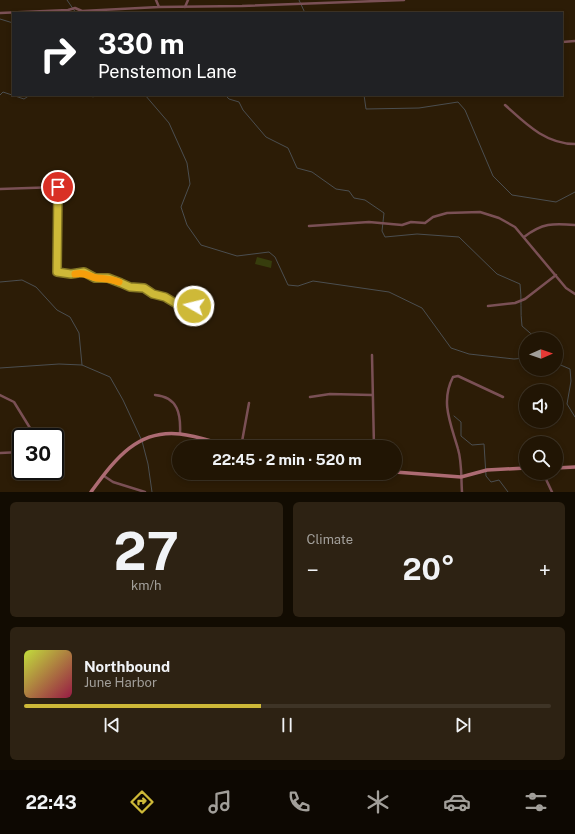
<!DOCTYPE html>
<meta charset="utf-8">
<style>
body{margin:0;font-family:"Public Sans",sans-serif;background:#2d2213;color:#f1f3f6;height:100vh;display:flex;flex-direction:column;font-size:15px;white-space:nowrap}
*{box-sizing:border-box;margin:0}
p{font-size:13px;color:#a29f9a}
.icon{flex:none;width:22px;height:22px;fill:none;stroke:currentColor;stroke-width:2;stroke-linecap:round;stroke-linejoin:round}
.map{position:relative;height:492px;overflow:hidden}
.drawer{display:flex;flex-direction:column;gap:10px;padding:10px;background:#120c02;flex:1}
.drawer>*{flex:none}
.banner{position:absolute;left:12px;top:12px;width:551px;height:84px;border-radius:0px;box-shadow:0 2px 6px #0003,0 0 0 1px #3e3426;background:#202124;color:#fff;overflow:hidden}
.needle{width:26px;rotate:88deg}
.buttons{position:absolute;left:519px;top:332px;display:grid;gap:8px}
.buttons a{display:grid;place-items:center;width:44px;height:44px;border-radius:50%;background:#211504;box-shadow:0 2px 6px #0003,0 0 0 1px #3e3426;font-size:20px}
.speed{position:absolute;left:12px;top:428px;display:flex;gap:8px;font-size:20px;font-weight:700;text-align:center}
.speed>*{display:grid;place-content:center;width:52px;height:52px;border-radius:50%;background:#211504;box-shadow:0 2px 6px #0003,0 0 0 1px #3e3426;line-height:1}
.speed .limit{border:2px solid #111;border-radius:6px;background:#fff;color:#111}
.pin{position:absolute;display:grid;place-items:center;width:34px;height:34px;color:#fff;margin:-17px;border:2px solid #fff;border-radius:50%;box-shadow:0 1px 4px #0007}
.me{position:absolute;width:44px;margin:-22px;rotate:278deg;stroke-linejoin:round;filter:drop-shadow(0 0 3px #0008)}
.turn{display:flex;align-items:center;gap:14px;height:84px;padding:0 20px;font-size:18px}
.turn .icon{width:52px;height:52px;stroke-width:2.5}
.turn b{display:block;font-size:28px;line-height:34px}
.big{font-size:30px;font-weight:700;line-height:1.1}
.drawer .tile{flex:1;display:flex;flex-direction:column;justify-content:center;gap:6px;min-width:0;padding:0 14px;border-radius:6px;background:#2d2213}
.drawer .dial{align-items:center;gap:0}
.dial b{font-size:52px;line-height:1}
.song{display:flex;align-items:center;gap:12px}
.cover{width:48px;height:48px;border-radius:6px;background:linear-gradient(135deg,hsl(70 70% 55%),hsl(340 70% 35%))}
.played{height:4px;border-radius:2px;background:linear-gradient(90deg,#ceb938 45%,#3e3426 45%)}
.keys{display:flex;justify-content:space-around;direction:ltr}
.heat{display:flex;justify-content:space-between;align-items:center;font-size:22px;direction:ltr}
.drawer .tiles{flex:1;display:grid;gap:10px;grid-template-columns:1fr 1fr}
.tile:last-child{grid-column:span 2}
.trip{position:absolute;left:172px;top:440px;width:230px;height:40px;border-radius:20px;background:#211504;box-shadow:0 2px 6px #0003,0 0 0 1px #3e3426;font-weight:700;line-height:40px;text-align:center}
.tab-bar{display:flex;height:64px;justify-content:space-around;align-items:center;background:#0d0802;color:#a29f9a}
.tab-bar .icon{width:28px;height:28px}
.tab-bar .active{color:#ceb938}
.tab-bar b{font-size:18px;color:#f1f3f6}
.map>svg:first-child{display:block}
.green{fill:#373d0d}
.lines{fill:none;stroke-linecap:round;stroke-linejoin:round}
.stream{stroke:#4b4e50;stroke-width:1}
.street{stroke:#7a5055;stroke-width:2.5}
.secondary{stroke:#ad6b73;stroke-width:3.5}
.route-casing{stroke:#867824;stroke-width:10}
.route{stroke:#ceb938;stroke-width:7}
.slow{stroke:#f59e0b;stroke-width:7}
</style>
<div class="map">
<svg width="575" height="492" viewBox="0 0 575 492">
<rect width="100%" height="100%" fill="#2c1c06"/>
<!-- green -->
<path class="green" d="M257,257L272,261L271,268L255,264Z"/>
<g class="lines">
<!-- stream -->
<path class="stream" d="M67,0L76,13
M299,0L305,13
M0,19L13,23
M0,95L3,92L24,99L30,95
M90,95L93,97L96,95
M145,95L169,123L187,163L190,184L181,207L187,225L201,245L237,256L269,252L275,257L288,285L298,286L313,281L389,292L422,308L451,348L469,354L514,359L526,358
M225,95L229,99L239,102L243,110L266,137L288,148L297,168L312,172L336,189L349,191L354,198L365,200L384,213L382,231L385,237L417,234L459,237L497,274L520,284C522,299 520,312 522,326L537,339
M364,95L366,109L419,108L458,102L465,110L493,176L512,195L556,202L575,192
M0,282L22,280L36,287L57,310L70,317L79,333L82,365
M556,363L570,369L571,381L567,404L575,417
M0,368L59,364L82,365L110,377L123,400L142,441L148,464L152,492
M454,416L461,422V436L472,445L484,444L486,476L491,482L499,480L508,492"/>
<!-- street -->
<path class="street" d="M156,0L159,7
M185,7L188,0
M0,13L68,10L75,8L82,11L159,7L242,6L404,0
M562,42L575,41
M505,105C525,123 545,144 575,144
M0,189L58,187L57,272L71,274L84,272L95,278H108L121,283L129,287L144,288L153,294L165,297L175,303L185,306L203,305L212,302
M309,226L369,222L402,225L411,222L425,223L433,217L447,213L480,212L499,218L515,227L566,288L575,294
M524,237C542,223 553,223 575,225
M488,306L515,303L525,299L556,275
M372,355L374,447
M0,395L14,402L30,428L33,437
M155,395C178,397 181,414 180,434
M310,397L330,394L372,395
M241,447L249,403
M0,453L21,452
M543,473L552,492
M104,476L113,482L145,492
M462,492C461,478 462,462 458,449C451,424 440,402 453,377L458,376L503,397"/>
<!-- secondary -->
<path class="secondary" d="M556,468L575,467
M395,472L461,477L487,470L526,468
M91,492C114,461 136,429 180,434C198,436 216,443 234,447"/>
</g>
<g class="lines">
<defs>
<path id="route" d="M58,187L57,272L71,274L84,272L95,278H108L121,283L130,287L144,288L153,294L165,297L175,303L185,306H194"/>
</defs>
<!-- route casing -->
<use href="#route" class="route-casing"/>
<!-- route -->
<use href="#route" class="route"/>
<!-- slow -->
<path class="slow" d="M75,274C86,272 87,276 97,278C105,279 111,279 119,282"/>
</g>
</svg>
<div class="buttons">
<a><svg class="needle" viewBox="-14 -14 28 28"><path d="M0-13l5 13h-10z" fill="#e53935"/><path d="M0 13l5-13h-10z" fill="#a29f9a"/></svg></a>
<a><svg class="icon" aria-label="sound" viewBox="0 0 24 24"><path d="M4 9h4l5-4v14l-5-4H4zM17 9q2 3 0 6"/></svg></a>
<a><svg class="icon" aria-label="search" viewBox="0 0 24 24"><circle cx="10" cy="10" r="6"/><path d="M15 15l6 6"/></svg></a>
</div>
<div class="speed"><div class="limit">30</div></div>
<div class="pin" style="left:58px;top:187px;background:#d93025"><svg class="icon" aria-label="arrive" viewBox="0 0 24 24"><path d="M6 21V4h12l-3 4 3 4H6"/></svg></div>
<svg class="me" style="left:194px;top:306px" viewBox="-20 -20 40 40"><circle r="17" fill="#ceb938" stroke="#fff" stroke-width="3"/><path d="M0-11L8 9 0 5-8 9z" fill="#fff"/></svg>
<div class="trip">22:45 · 2 min · 520 m</div>
<div class="banner">
<div class="turn"><svg class="icon" aria-label="right" viewBox="0 0 24 24"><path d="M7 20v-9h11M14 6l5 5-5 5"/></svg><div><b>330 m</b>Penstemon Lane</div></div>
</div>
</div>
<section class="drawer">
<div class="tiles">
<div class="tile dial"><b>27</b><p>km/h</p></div>
<div class="tile"><p>Climate</p>
<div class="heat"><a>−</a><b class="big">20°</b><a>+</a></div>
</div>
<div class="tile">
<div class="song"><i class="cover"></i><div><b>Northbound</b><p>June Harbor</p></div></div>
<div class="played"></div>
<div class="keys"><svg class="icon" aria-label="previous" viewBox="0 0 24 24"><path d="M18 5L8 12l10 7zM5 5v14"/></svg><svg class="icon" aria-label="pause" viewBox="0 0 24 24"><path d="M8 5v14M16 5v14"/></svg><svg class="icon" aria-label="next" viewBox="0 0 24 24"><path d="M6 5l10 7-10 7zM19 5v14"/></svg></div>
</div>
</div>
</section>
<nav class="tab-bar">
<b>22:43</b>
<svg class="icon active" aria-label="directions" viewBox="0 0 24 24"><path d="M12 3l9 9-9 9-9-9zM9 14v-3h6M13 9l2 2-2 2"/></svg>
<svg class="icon" aria-label="music" viewBox="0 0 24 24"><path d="M9 18V5l10-2v13"/><circle cx="6" cy="18" r="3"/><circle cx="16" cy="16" r="3"/></svg>
<svg class="icon" aria-label="phone" viewBox="0 0 24 24"><path d="M5 4h4l2 5-3 2q2 4 5 5l2-3 5 2v4C11 20 4 13 5 4z"/></svg>
<svg class="icon" aria-label="climate" viewBox="0 0 24 24"><path d="M12 3v18M4 7l16 10M4 17L20 7"/></svg>
<svg class="icon" aria-label="car" viewBox="0 0 24 24"><path d="M5 17H2v-5l4-1 3-4h7l3 4 3 1v5h-3M9 17h6M6 11h13"/><circle cx="7" cy="17" r="2"/><circle cx="17" cy="17" r="2"/></svg>
<svg class="icon" aria-label="filters" viewBox="0 0 24 24"><path d="M4 7h16M4 17h16"/><circle cx="9" cy="7" r="2"/><circle cx="15" cy="17" r="2"/></svg>
</nav>
